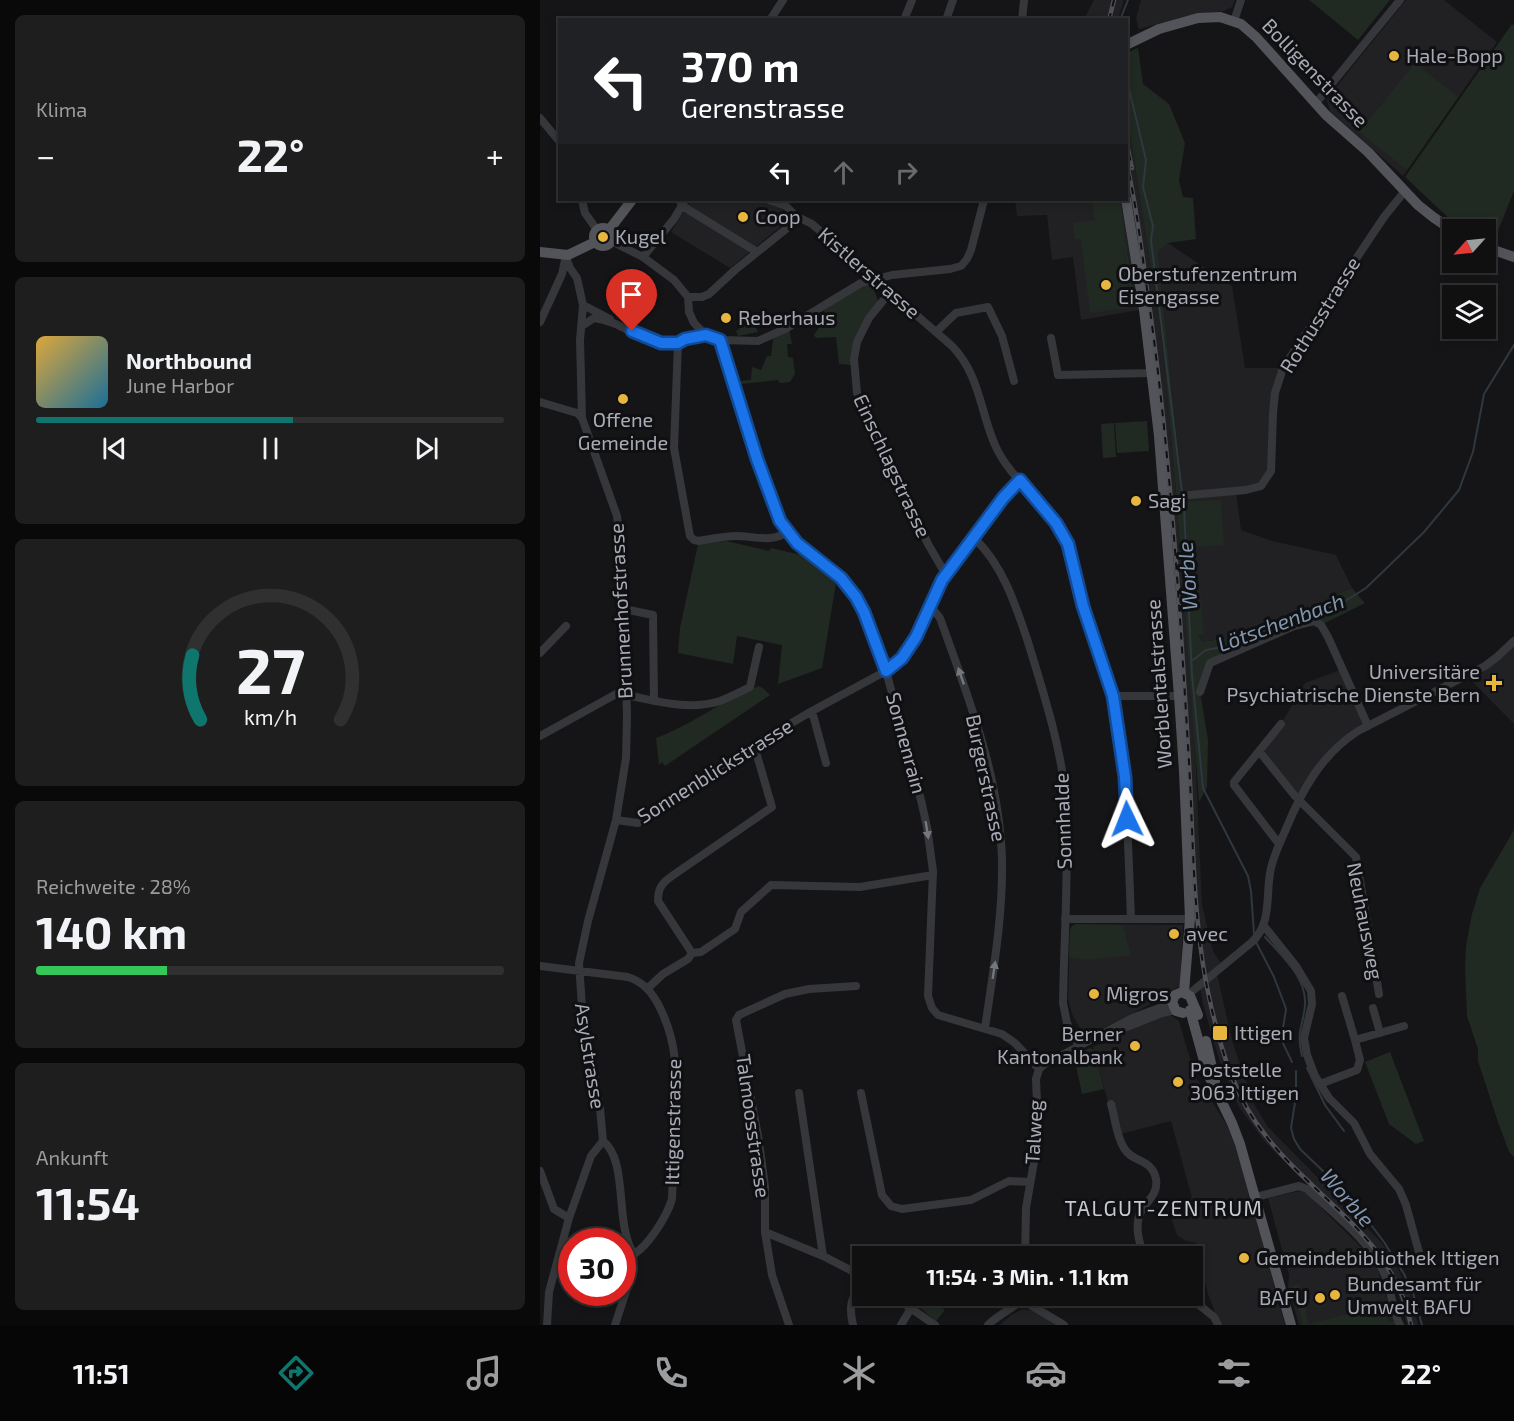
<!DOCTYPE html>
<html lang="de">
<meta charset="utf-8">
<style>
body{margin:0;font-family:"Exo 2",sans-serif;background:#1e1e1f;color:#f1f3f6;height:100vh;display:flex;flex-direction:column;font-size:22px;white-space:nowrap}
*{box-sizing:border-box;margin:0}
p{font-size:20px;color:#9c9d9f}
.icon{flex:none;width:33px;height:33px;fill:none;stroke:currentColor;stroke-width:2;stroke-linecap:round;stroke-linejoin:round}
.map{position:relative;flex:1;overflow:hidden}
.drawer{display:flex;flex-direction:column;gap:15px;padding:15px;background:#090909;width:540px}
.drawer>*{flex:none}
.hud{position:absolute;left:18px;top:18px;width:570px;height:183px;border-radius:0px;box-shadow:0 3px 9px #0003,0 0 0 2px #303031;background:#202124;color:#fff;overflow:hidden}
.needle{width:39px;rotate:243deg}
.fabs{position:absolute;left:902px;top:219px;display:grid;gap:12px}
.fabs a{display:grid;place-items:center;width:54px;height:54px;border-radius:0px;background:#101011;box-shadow:0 3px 9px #0003,0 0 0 2px #303031;font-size:30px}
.speed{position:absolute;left:18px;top:1228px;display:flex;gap:12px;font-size:30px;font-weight:700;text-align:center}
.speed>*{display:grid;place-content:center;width:78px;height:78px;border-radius:50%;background:#101011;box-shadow:0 3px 9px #0003,0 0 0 2px #303031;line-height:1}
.speed .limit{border:9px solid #d22;background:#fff;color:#111}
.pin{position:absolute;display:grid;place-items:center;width:51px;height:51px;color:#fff;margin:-62px -26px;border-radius:50% 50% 50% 0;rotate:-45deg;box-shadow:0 0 6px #0007}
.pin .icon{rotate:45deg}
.me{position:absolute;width:66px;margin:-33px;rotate:358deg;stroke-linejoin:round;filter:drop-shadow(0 0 4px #0008)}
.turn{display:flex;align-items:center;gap:21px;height:126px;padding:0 24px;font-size:27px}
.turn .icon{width:78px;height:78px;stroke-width:2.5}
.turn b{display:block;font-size:42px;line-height:51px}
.lanes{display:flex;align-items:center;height:57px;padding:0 24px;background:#0003;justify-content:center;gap:30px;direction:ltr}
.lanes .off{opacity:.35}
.big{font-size:45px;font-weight:700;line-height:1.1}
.drawer .widget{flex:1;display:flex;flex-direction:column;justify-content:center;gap:9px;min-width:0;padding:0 21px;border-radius:9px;background:#1e1e1f}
.drawer .dial{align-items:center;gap:0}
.dial svg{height:156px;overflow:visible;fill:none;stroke:#303031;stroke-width:7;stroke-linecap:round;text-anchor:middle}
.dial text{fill:#f1f3f6;stroke:none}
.song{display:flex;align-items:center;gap:18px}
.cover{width:72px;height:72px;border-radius:9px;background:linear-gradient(135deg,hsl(40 70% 55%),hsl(200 70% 35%))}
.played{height:6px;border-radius:3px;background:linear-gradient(90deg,#0f766e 55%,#303031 55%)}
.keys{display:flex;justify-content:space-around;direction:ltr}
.heat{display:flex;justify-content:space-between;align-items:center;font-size:33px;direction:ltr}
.charge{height:9px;border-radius:4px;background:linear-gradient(90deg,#34c759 28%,#303031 0)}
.trip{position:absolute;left:312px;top:1246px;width:351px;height:60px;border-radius:0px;background:#101011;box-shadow:0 3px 9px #0003,0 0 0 2px #303031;font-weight:700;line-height:60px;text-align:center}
.tabs{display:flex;height:96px;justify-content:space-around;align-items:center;background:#060607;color:#9c9d9f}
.tabs .icon{width:42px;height:42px}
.tabs .on{color:#0f766e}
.tabs b{font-size:27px;color:#f1f3f6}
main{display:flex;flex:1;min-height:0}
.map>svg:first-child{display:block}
.built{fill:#212124}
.green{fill:#212923}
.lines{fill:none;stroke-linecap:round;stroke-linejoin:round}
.stream{stroke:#2f373f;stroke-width:2}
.minor{stroke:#36373b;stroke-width:8}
.major{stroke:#52545a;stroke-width:10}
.rail-casing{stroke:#4f5156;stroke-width:4.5}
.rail{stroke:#101012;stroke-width:2;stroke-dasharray:7;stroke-linecap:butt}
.minor-bridge{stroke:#36373b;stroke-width:8}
.oneway{fill:#75777f}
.route-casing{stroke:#114b97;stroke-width:15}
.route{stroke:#1a73e8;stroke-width:10}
.poi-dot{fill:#e6b63e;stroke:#101012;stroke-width:2}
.labels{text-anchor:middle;stroke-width:6;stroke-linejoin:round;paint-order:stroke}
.poi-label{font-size:20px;fill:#a8abb6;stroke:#101012;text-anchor:start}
.street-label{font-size:20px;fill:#a8abb6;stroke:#101012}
.water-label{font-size:21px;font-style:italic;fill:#8197af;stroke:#101012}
.neighbourhood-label{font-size:21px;letter-spacing:1.5px;fill:#c8cad2;stroke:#101012}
</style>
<main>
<section class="drawer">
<div class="widget"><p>Klima</p>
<div class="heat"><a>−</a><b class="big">22°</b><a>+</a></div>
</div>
<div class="widget">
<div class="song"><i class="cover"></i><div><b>Northbound</b><p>June Harbor</p></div></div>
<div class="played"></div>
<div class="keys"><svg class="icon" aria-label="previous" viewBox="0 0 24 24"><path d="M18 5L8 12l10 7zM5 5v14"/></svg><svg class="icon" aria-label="pause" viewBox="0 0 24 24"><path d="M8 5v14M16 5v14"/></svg><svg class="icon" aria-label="next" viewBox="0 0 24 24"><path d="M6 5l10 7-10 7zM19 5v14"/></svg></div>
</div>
<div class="widget dial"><svg viewBox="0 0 100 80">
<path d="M14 69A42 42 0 1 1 86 69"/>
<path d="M14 69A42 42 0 0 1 10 36" stroke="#0f766e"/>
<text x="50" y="56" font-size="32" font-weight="700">27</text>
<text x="50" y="72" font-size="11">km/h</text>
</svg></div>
<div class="widget"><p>Reichweite · 28%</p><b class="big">140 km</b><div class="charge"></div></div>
<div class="widget"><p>Ankunft</p><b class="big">11:54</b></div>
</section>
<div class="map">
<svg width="974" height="1325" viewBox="0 0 974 1325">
<rect width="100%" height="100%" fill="#151517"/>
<!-- built -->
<path class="built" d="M554,0H584L578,19H544Z
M601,0H695L692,7L684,11L656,14L599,29L596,18Z
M866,0H904L957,42L863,176L790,111L787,100L788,97Z
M586,122L591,141L622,337L635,480L654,725L662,905L673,951L682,965L676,970L693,1044L714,1104L728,1127L842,1243L853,1259L870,1294L878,1325H867L859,1296L842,1263L831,1248L725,1142L699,1107L679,1059L663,1004L660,988L663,972L654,911L618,387L587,173Z
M151,200H220L242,209L247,218L245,223L190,268L131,232Z
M475,200H581L599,310L541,320L533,257L512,260L507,215L477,216Z
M628,243L692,286L705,368H743L735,393L732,460L721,486L696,491L701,530L732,541L796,555L812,588L694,637L662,642L659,634L643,499L618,252Z
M974,641V724L927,676Z
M803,669L828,726L804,741L758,799L719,751L741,724L765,683Z
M536,924L643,925L640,986L603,1008L555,1032L546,1034L542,1032L532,1014L528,999L530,930Z
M629,1014L639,1021L655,1076L689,1128L703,1170L745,1325H680L668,1294L656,1243L646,1241L637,1235L632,1221L636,1210L641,1203L652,1198L631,1121L577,1135L553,1047L606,1021Z
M760,1191L766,1193L832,1258L838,1270L854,1321L857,1325H759L748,1287L749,1275L728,1198Z
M483,1309L494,1311L518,1325H460L471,1315Z"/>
<!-- green -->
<path class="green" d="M769,0H850L818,40Z
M972,24L974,26V191L954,241L945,237V230L929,229L913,222L865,177Z
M598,48L603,84L629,104L645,143L639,180L643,197L653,198L656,239L628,243L618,252L643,499L647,502L681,500L684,545L656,547L664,634L659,635L662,642L694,637L812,588L825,603L781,625L773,621L670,663L660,692L668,740L667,787L659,802L635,480L622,337L591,141L587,122L586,53Z
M875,63L918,97L867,170L819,132Z
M552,200H580L595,306L592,307L583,247L590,308L550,313L541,239H535L533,223L555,220Z
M325,283L332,284L338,301L326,318L311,365L299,364L296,337L276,338L274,335L280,326L286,305Z
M212,319L218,332L198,336L196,331Z
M249,329L252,344H247L248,357L253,358L255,374L250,382L240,383L238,380L201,384L200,381L211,380L212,367L221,370L227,356H231L233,339Z
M607,421L609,451L577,453L575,423Z
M574,423L576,457L563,458L561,424Z
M186,541L229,551L231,548L261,555L296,583L282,668L238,684L242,645L197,636L193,664L138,653L140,628L158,544Z
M219,686L224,689L230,695L125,766L122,762L119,765L116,738C152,725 182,700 219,686Z
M974,830V1157L969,1152L957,1119L938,1061V1049L927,1016L925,968L926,946L932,914L940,888Z
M536,924L583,925L591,955L549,960L529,957L530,930L532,926Z
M550,1048L554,1050L564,1089L542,1094L534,1056Z
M850,1052L884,1141L876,1144L849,1124L825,1062Z
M759,1284L769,1324L837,1307V1305L843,1303L848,1322L856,1321L857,1325H763L752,1286Z
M387,1296L405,1310L396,1321L378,1306Z"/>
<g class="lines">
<!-- stream -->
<path class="stream" d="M580,20L588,0
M586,76L606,160L603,187L613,226L611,240L644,508L652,675L663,788L708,876L711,891L714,934
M653,660L666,650L688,646L802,603L826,588L884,532L919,490L933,452L944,394L974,345
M725,937C742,956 767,978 765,1005C763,1028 756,1029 762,1056
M716,942L734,977L745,1006L746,1010L741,1039L752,1062
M767,1068L785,1105L804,1131
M756,1071V1096L751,1128L754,1139L760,1149L809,1196L844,1242L864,1274L873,1293L882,1325"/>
<!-- minor -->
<path class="minor" d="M230,20L243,0
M364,20L372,0
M406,20L413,0
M482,20L484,1
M694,21L701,0
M776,103L860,0
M0,118L20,142
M42,200L45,213L57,230
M139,200L144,207L217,252
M229,200L246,206L256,216L272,224L328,272
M71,241L103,257L134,280L148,297L149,312L154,323L166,335L180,340L218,341L245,329L321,283L352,275L410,269L421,266L427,259L431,250L444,200
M25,255L30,268L37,278L43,305L40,340L42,418L77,516L82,555L87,715L86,758L76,820L48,921L39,963L42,1007L60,1108L63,1141
M103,257L134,219L145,200
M343,286L412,346C440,375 440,411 455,445C470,480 507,502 524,535C535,557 537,583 543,606C551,636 563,667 573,696H639
M350,292L329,318L317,342L314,359L317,393L388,544L406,575
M148,297H162L169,294L195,270L251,225L258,217
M43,305L70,319
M0,322L22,274L25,260
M42,326L54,318C80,321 97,339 120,343C132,345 154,338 166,335
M396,332L416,313L448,307L462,336L474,381
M511,338L518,375L612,373
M180,340L217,459L240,521L257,543L301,578L316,597L324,612L346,671L381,800L387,827L393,871L388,996L392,1008L398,1015L462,1034L475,1043L499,1069
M138,343L134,448L150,536L154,540L159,541C171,539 184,536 196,536C214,536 232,543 247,532
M0,402L37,413L42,418
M650,495L706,490L721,486L731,471L733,413L735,393L743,368L844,217L865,191
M434,538C463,565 476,606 488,642C503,691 524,756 526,806C529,871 524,937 523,1003L527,1023L539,1047
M391,607L400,618C428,696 460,777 462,860C463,917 453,972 445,1028
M84,609L113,615L114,701
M0,653L26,626
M660,692L670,663L754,626L774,621L781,625L788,637L828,726
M86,695C117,701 149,711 180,701C190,697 200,692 210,687L219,647
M573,696C587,770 588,844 591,919
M272,711L286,763
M0,736L78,693H86
M719,751L755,796L816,857L839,994
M76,820L98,823L214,745L272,711L346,671L362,658L376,637L402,580L463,498L471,488L480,480
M739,844L694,785V782L741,724
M525,919H650
M724,926L756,966L771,991L772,1004L764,1038L767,1055L775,1076L789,1098L814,1123L830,1154L859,1189L866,1205L880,1256
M152,953L118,901C118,888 122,883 132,876L232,807L214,745
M0,966L88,977C104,982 113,993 120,1008C140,1048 136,1082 135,1125C134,1150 133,1175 132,1199C127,1216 109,1245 94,1254
M108,988L123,974L148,959L152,953L161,952L195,929L201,912L231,885L320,887L393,875
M649,994L712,942C733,922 725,893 731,868C734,855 740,842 746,829C762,790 781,755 818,731L945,666L957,657L974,641
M802,996L815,1040
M833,1008L840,1033
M574,1032L622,1013L635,1010
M780,1084L817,1070L820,1060L815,1040L864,1026
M259,1093L283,1256
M321,1093L342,1195L351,1206L362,1209L431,1200L469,1181L490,1182
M571,1104C575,1117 576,1136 584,1148C592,1163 612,1158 616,1179C619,1196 603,1203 599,1216C595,1230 600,1244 604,1257
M63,1141C89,1161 74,1225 94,1254L88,1285L75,1325
M0,1171L14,1209L29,1218
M716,1197L759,1186L767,1189C793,1213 827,1238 843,1271C852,1288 851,1308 860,1325
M225,1232L283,1256L322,1276
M485,1257L486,1208L496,1150L498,1126L496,1079L499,1069L505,1064L592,1018L625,1006L633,999
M353,1296L395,1325
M648,1296L674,1317L678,1325
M482,1300L524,1325
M7,1325L9,1292L29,1218L51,1156L63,1141
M249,1325L232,1275L225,1232V1187L219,1141L196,1020L199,1015L245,994L269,989L316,986
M313,1325C308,1304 312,1299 322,1281
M361,1325L371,1308
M448,1325C459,1314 478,1306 484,1297"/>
<!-- major -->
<path class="major" d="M586,45L619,29L658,18L680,17L701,24L716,37L786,115L828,152L878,205L893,217L912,230
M586,199L604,310L619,436L639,696L644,771L650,919L644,992
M54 237a9 9 0 1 1 18 0a9 9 0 1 1-18 0Z
M69,230L92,200
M945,247L974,257
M0,252L28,255L55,242
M650,1010L667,1072L692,1123L700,1144L751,1325
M643,1013L636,1011L632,1002L635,995L642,992L650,996L658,1015
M666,1041L675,1081"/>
<defs>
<path id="rail" d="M569,20L574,0
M586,140L592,168
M586,160C596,202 601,246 607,289C629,440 639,594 648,746C654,833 651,921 671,1006C682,1053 695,1098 726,1136C776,1201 853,1237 871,1325"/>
</defs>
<!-- rail casing -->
<use href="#rail" class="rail-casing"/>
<!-- rail -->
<use href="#rail" class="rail"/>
<!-- minor-bridge -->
<path class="minor-bridge" d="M328,272L343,286"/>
</g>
<!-- one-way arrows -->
<defs><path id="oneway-solid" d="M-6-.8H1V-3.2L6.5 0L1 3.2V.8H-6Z" transform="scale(1.5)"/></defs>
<g class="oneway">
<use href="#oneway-solid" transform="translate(421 676) rotate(-109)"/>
<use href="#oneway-solid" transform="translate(387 830) rotate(81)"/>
<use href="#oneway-solid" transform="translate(454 970) rotate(-81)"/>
</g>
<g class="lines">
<defs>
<path id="route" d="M92,331L121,343H138L145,339L166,335L180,340L217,459L240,521L257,543L301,578L316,597L324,612L346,671L362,658L376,637L402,580L463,498L480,480L516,523L528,544L543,606L573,696L585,777L587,819"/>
</defs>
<!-- route casing -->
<use href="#route" class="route-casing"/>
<!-- route -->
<use href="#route" class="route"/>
</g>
<!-- markers -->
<g class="poi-dot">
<circle cx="854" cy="56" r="6"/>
<circle cx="203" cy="217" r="6"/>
<circle cx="63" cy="237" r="6"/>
<circle cx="566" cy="285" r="6"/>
<circle cx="186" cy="318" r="6"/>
<circle cx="83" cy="399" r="6"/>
<circle cx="596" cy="501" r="6"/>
<path d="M951 674h6v6h6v6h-6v6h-6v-6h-6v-6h6z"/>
<circle cx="634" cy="934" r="6"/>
<circle cx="554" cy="994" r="6"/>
<rect x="672" y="1025" width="16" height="16" rx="3"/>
<circle cx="595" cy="1046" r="6"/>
<circle cx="638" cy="1082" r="6"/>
<circle cx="704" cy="1258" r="6"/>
<circle cx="795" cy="1295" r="6"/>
<circle cx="780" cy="1298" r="6"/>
</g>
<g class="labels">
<!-- poi labels -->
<g class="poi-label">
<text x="866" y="63">Hale-Bopp</text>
<text x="215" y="224">Coop</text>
<text x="75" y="244">Kugel</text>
<text x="578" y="281">Oberstufenzentrum<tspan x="578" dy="23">Eisengasse</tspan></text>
<text x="198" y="325">Reberhaus</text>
<text x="83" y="427" text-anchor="middle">Offene<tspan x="83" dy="23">Gemeinde</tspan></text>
<text x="608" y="508">Sagi</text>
<text x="940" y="679" text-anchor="end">Universitäre<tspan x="940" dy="23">Psychiatrische Dienste Bern</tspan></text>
<text x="646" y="941">avec</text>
<text x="566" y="1001">Migros</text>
<text x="694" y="1040">Ittigen</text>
<text x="583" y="1041" text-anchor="end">Berner<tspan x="583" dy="23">Kantonalbank</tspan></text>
<text x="650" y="1077">Poststelle<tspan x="650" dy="23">3063 Ittigen</tspan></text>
<text x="716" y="1265">Gemeindebibliothek Ittigen</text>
<text x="807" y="1291">Bundesamt für<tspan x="807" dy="23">Umwelt BAFU</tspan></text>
<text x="768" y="1305" text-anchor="end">BAFU</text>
</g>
<!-- street labels -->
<g class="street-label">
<text transform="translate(775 73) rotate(46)" y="7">Bolligenstrasse</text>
<text transform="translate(329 273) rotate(41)" y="7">Kistlerstrasse</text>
<text transform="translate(780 315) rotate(-58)" y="7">Rothusstrasse</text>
<text transform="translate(352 466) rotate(65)" y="7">Einschlagstrasse</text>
<text transform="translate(81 611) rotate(-93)" y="7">Brunnenhofstrasse</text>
<text transform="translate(619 684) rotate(-94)" y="7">Worblentalstrasse</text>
<text transform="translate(366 743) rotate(75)" y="7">Sonnenrain</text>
<text transform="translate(175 771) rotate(-32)" y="7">Sonnenblickstrasse</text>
<text transform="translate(446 778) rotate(78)" y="7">Burgerstrasse</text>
<text transform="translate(523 821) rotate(-92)" y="7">Sonnhalde</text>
<text transform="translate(825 921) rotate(79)" y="7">Neuhausweg</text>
<text transform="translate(50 1056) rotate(81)" y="7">Asylstrasse</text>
<text transform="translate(133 1122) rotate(-89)" y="7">Ittigenstrasse</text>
<text transform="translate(213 1126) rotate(82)" y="7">Talmoosstrasse</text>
<text transform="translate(494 1132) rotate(-87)" y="7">Talweg</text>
</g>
<!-- water labels -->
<g class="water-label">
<text transform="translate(648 576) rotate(-94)" y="7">Worble</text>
<text transform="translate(741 623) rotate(-20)" y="7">Lötschenbach</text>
<text transform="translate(807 1198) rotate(49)" y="7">Worble</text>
</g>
<!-- neighbourhood labels -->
<g class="neighbourhood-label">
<text x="624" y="1216">TALGUT-ZENTRUM</text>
</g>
</g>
</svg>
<div class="fabs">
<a><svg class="needle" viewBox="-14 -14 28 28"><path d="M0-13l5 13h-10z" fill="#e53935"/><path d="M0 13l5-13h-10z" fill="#9c9d9f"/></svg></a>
<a><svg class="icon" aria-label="layers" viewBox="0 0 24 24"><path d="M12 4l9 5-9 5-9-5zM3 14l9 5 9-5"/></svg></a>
</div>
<div class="speed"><div class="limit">30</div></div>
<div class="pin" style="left:92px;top:331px;background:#d93025"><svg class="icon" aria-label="arrive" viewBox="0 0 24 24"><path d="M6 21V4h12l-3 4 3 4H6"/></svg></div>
<svg class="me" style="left:587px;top:819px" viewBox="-20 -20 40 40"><path d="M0-17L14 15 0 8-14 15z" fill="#1a73e8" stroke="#fff" stroke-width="4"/></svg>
<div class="trip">11:54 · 3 Min. · 1.1 km</div>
<div class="hud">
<div class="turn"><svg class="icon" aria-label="left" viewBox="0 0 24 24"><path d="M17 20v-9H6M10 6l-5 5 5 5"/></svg><div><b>370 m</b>Gerenstrasse</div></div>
<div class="lanes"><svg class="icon" aria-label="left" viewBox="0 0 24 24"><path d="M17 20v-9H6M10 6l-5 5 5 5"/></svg><svg class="icon off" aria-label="ahead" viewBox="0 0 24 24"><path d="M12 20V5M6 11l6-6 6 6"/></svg><svg class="icon off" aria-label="right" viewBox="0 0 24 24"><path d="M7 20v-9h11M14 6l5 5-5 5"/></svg></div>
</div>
</div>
</main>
<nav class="tabs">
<b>11:51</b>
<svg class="icon on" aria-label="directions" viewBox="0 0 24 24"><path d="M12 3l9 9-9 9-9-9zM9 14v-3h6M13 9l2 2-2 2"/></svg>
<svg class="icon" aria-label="music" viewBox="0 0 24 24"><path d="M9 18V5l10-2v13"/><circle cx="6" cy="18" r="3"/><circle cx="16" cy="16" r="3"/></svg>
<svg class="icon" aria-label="phone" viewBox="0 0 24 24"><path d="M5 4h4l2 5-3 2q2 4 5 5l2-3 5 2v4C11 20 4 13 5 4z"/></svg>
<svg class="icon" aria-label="climate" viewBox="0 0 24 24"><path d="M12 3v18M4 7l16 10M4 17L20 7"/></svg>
<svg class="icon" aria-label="car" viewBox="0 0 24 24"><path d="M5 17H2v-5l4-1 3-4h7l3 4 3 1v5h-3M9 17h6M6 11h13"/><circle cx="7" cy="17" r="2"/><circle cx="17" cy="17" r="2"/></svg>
<svg class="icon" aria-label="filters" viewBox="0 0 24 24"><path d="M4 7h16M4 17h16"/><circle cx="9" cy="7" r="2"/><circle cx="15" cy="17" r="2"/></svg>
<b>22°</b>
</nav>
